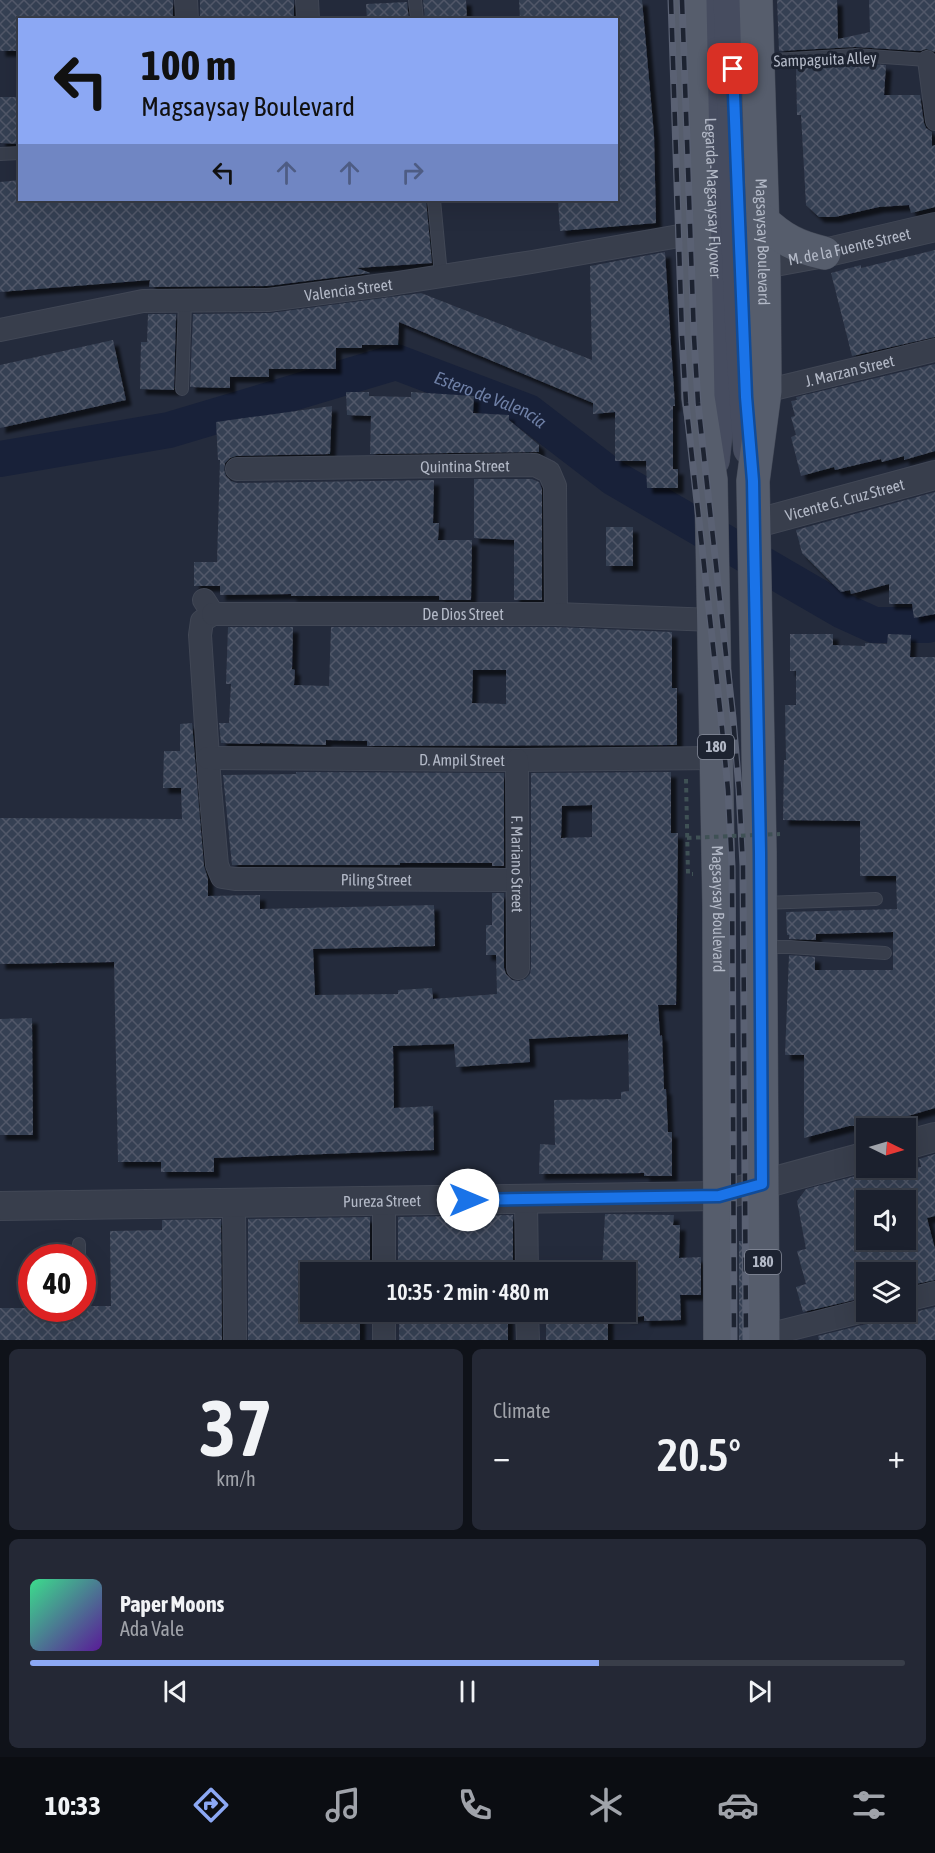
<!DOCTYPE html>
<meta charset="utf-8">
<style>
body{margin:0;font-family:"Asap Condensed",sans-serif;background:#242835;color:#f1f3f6;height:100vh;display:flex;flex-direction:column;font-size:22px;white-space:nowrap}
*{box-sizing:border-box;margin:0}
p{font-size:20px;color:#a0a3aa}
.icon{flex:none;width:33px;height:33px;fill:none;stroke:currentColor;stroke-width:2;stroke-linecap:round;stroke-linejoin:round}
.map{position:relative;height:1340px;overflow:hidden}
.panel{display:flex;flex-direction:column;gap:9px;padding:9px;background:#0f1219;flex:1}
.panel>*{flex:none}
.hud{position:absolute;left:18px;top:18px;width:600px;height:183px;border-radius:0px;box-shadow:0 6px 24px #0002,0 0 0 2px #393e49;background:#8ca8f4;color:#111;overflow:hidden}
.needle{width:39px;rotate:95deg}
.tools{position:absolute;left:856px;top:1118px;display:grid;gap:12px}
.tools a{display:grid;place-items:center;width:60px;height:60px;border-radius:0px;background:#1b202d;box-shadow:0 6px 24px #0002,0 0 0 2px #393e49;font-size:30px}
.speed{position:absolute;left:18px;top:1244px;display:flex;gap:12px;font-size:30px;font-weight:700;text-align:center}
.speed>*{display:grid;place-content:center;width:78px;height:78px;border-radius:50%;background:#1b202d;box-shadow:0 6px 24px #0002,0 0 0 2px #393e49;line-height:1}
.speed .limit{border:9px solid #d22;background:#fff;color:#111}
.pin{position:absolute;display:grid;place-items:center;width:51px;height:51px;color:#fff;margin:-26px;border-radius:12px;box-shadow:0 3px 9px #0006}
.me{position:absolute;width:66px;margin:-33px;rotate:90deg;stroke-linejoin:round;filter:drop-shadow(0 0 4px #0008)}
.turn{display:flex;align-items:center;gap:21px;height:126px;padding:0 24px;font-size:27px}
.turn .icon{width:78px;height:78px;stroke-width:2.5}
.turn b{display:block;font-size:42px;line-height:51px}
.lanes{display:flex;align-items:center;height:57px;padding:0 24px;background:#0003;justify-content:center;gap:30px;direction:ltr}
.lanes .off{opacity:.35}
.big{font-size:45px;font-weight:600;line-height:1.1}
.panel .widget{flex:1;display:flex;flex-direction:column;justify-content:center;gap:9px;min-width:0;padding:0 21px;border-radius:9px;background:#242835}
.panel .dial{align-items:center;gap:0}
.dial b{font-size:78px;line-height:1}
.song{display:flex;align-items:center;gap:18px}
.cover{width:72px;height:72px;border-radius:9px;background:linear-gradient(135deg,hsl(150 70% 55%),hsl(270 70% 35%))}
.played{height:6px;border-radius:3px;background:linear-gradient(90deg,#8ca8f4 65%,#393e49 65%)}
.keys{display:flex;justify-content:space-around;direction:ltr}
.heat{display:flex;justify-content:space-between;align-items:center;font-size:33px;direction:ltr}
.panel .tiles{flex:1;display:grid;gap:9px;grid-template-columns:1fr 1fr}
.widget:last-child{grid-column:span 2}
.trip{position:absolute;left:300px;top:1262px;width:336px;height:60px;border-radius:0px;background:#1b202d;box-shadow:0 6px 24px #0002,0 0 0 2px #393e49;font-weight:600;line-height:60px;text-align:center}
.dock{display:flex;height:96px;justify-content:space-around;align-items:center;background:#0b0d12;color:#a0a3aa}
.dock .icon{width:42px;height:42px}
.dock .active{color:#8ca8f4}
.dock b{font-size:27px;color:#f1f3f6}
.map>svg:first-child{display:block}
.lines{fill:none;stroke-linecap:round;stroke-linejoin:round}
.river{stroke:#182139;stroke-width:36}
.building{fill:url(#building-cross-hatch);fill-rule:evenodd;filter:url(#shadow)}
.service-casing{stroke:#414755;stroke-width:14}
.pedestrian-casing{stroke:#414755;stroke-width:20}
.minor-casing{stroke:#414755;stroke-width:24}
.tertiary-casing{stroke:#414755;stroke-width:30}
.secondary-casing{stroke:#414755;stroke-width:34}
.primary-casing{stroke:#414755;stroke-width:34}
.path{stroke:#3f5155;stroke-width:4;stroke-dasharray:4.5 4.5;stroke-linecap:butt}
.service{stroke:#383e4c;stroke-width:12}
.pedestrian{stroke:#383e4c;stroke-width:18}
.minor{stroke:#383e4c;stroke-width:22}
.tertiary{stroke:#383e4c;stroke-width:28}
.secondary{stroke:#464c5f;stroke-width:33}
.primary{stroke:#565d6c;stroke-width:33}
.rail-casing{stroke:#5a6173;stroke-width:7}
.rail{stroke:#1d2331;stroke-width:4.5;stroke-dasharray:14;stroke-linecap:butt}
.path-bridge{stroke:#3f5155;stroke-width:4;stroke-dasharray:4.5 4.5;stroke-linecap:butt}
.route-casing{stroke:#114b97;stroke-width:15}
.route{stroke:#1a73e8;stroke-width:10}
.labels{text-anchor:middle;stroke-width:6;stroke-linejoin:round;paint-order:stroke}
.shield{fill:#1d2331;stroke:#868c9a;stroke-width:1.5}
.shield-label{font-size:15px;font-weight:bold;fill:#b3b9c7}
.street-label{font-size:16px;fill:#b3b9c7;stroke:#1d2331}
.water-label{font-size:18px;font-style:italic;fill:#6e7fa5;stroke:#1d2331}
</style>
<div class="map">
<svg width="935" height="1340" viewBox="0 0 935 1340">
<defs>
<pattern id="building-cross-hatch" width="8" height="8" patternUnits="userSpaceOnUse" patternTransform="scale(1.5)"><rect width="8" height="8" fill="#363f52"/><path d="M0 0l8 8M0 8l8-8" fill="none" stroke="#515969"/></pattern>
<filter id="shadow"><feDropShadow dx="5.5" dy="5.5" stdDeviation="1.5" flood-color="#0009"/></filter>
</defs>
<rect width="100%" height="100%" fill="#242b3c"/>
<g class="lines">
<!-- river -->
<path class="river" id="s1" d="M0,459L169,430L396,362L528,412L614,478L841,610L874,625H928L935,621"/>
</g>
<!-- building -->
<path class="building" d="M0,0H173V20H16V51H0Z
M200,0H294V20H200Z
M423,0H466L467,20H425Z
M519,0H642L654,135L656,223L560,231L558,200H616V20H520Z
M777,0H837L838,39L870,32L869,0H935V52L926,49L920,51L855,47L779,51Z
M407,2L409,20H367L366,4Z
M855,63L886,65L884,95H920L924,123L926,128L932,132V146L935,145V207L911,213L909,205L879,207L835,217H819L806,205L801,115H797L796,67Z
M0,97H20V144L0,143Z
M20,180V200H426L432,263L357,268L370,273L267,286L149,287L150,280L0,292V182Z
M935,250V337L852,356L831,273L861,265V268Z
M665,252L675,406H673V469H678V488H647L646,461H615V412L593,414V403L399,322L398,345H362V348H336V369H269V377H230V388L190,387L193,314L270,313L421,293L592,360L590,266Z
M148,314H176L174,390L140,389L141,342H147Z
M113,340L126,400L0,428V365Z
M935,364V451L904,460V456L882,462L881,459L835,470L834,467L801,476L791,437L796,435L791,417L795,416L791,401L797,400L796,397Z
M346,392H369V396L411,397V392L474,396L473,413L509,415V420L539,445V452L370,454L371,416L347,415Z
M332,406L330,454L236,456L230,458L225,463L224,470L226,476L231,481L237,483L434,480L433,523H439L438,540H472L471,600H439V596H291V594L220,595V586H194V562H217L220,460H218L216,422Z
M474,479H532L539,482L542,489V600H514V540L474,538Z
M935,492V614L914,618L912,604H889V584L851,594L850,590L841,592L802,553L796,530Z
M606,527H633V566H606Z
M228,627H293L292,669L295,670L294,685L329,686L331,627H556L672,632V688H677V745L367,746V741L326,740V745L260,743V744L221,743L219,723H229L231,684H226ZM473,670H506V704L472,703Z
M790,634H833V645L865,646V643L887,644L888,634L911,635L910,657H935V1108L891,1121V1126H849L804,1138V1055H785L789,955L815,957V970H893V932L816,934V940L789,939V935H787L786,912L897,909L896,876H860V821L783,820L784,760H786L785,705H796V671H790Z
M192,723L204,866L208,879V896L260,895V909L434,905L435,946L313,949L315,995L398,994V990L432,988L433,999L497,994L496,955H486V925H492V893H504V968L506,974L512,980L519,981L525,979L530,974L531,968V773L671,772V833H678L676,1005H658L660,1036L662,1035L664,1089H666L668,1132H672V1176H644V1173L539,1174L540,1144L555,1145L554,1100L621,1099V1092L629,1091L628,1034L529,1039L530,1062L456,1067L454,1044L393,1046L394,1108L433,1106L434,1150L214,1158V1172H161V1162H118L114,962L0,964V818L182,819L181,788H163L164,751H180V724ZM592,805V837L561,838L562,806Z
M296,772L504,773V866H492V863H400V865H232L223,775L296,774Z
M32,1018L33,1135H0V1019Z
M935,1154V1216L927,1218L935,1249V1280L906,1286V1272H862L867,1289V1297L803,1312L796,1287L806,1284L797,1251L806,1249L797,1201L806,1189L871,1172L877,1169L878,1173L899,1167H921L919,1159ZM867,1200H906V1239H867Z
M605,1214L674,1215L673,1225H680L679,1258L701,1257V1295H680L681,1320L644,1321V1316L626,1318V1272H602Z
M513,1215V1272H398V1217Z
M370,1217V1272H310V1311H360V1340H248V1219Z
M221,1219L222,1340H0V1308H82V1306H111L110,1231L162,1230V1220Z
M739,1241H744V1340H739Z
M935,1307V1340H819L818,1336Z
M399,1311H508V1340H399Z
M546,1311H608V1340H546Z"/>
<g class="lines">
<defs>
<path id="service" d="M415,0L417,20
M759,61L855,55L927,60
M0,154L20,153
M434,200L441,275
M182,389L185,301
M761,903L876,899
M762,947H789L885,953
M79,1257V1244
M31,1298H32"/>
<path id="pedestrian" d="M927,60L935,121"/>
<g id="minor">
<path d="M186,0L187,20"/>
<path d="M307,0L308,20"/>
<path id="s2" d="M0,330L143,301L268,300L391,284L532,262L696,233"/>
<path id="s3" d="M765,391L935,350"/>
<path id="s4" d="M237,469L535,465L549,472L555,486L556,614"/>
<path id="s5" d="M204,600L213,614L202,621L200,635L210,787L217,865L222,877L235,879L518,880"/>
<path id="s6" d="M213,614H556L714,620"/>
<path id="s7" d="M208,758L517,760L716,758"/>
<path id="s8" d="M517,760L518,968"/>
<path d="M526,1200L527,1272"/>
<path d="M234,1204L235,1340"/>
<path d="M384,1272V1201"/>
<path d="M906,1300L935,1293"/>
<path d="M384,1311V1340"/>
<path d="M527,1311L528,1340"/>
<path d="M763,1336L867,1310"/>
</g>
<g id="tertiary">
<path id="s9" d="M764,264L824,253L935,227"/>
<path id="s10" d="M754,524L935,475"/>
<path d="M906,1145L935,1137"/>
<path id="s11" d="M0,1206L719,1196L867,1156"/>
</g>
<g id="secondary">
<path id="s12" d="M707,0L720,396L713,460"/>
<path d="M730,0C736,150 737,300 750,449"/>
</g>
<g id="primary">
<path id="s13" d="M690,0L698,397L711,480L719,907L720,1340"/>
<path id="s14" d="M756,0L764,264L765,391L753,481L760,852L763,1340"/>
<path d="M762,220C782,239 797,247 824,253"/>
</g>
</defs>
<!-- service casing -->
<use href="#service" class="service-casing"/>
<!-- pedestrian casing -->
<use href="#pedestrian" class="pedestrian-casing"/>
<!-- minor casing -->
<use href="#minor" class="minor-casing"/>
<!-- tertiary casing -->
<use href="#tertiary" class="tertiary-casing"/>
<!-- secondary casing -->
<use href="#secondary" class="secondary-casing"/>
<!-- primary casing -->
<use href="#primary" class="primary-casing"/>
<!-- path -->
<path class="path" d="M686,779L688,874H693"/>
<!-- service -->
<use href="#service" class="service"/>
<!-- pedestrian -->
<use href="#pedestrian" class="pedestrian"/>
<!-- minor -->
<use href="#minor" class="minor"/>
<!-- tertiary -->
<use href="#tertiary" class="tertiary"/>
<!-- secondary -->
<use href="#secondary" class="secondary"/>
<!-- primary -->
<use href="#primary" class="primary"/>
<defs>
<path id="rail" d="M671,0L682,336L686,403L721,718L728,790L732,867L734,1340
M682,0L694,337L698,403L733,718L739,789L743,866L746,1340"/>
</defs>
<!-- rail casing -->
<use href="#rail" class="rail-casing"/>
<!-- rail -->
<use href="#rail" class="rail"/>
<!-- path-bridge -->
<path class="path-bridge" d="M687,838L780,834"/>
</g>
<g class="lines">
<defs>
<path id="route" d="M468,1200L719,1196L762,1184L760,852L753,481L746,397L733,69"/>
</defs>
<!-- route casing -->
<use href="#route" class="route-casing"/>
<!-- route -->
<use href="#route" class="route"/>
</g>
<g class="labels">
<!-- shield labels -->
<g class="shield">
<rect x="698" y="735" width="36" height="24" rx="4.5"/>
<rect x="745" y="1250" width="36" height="24" rx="4.5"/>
</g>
<g class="shield-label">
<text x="716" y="752">180</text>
<text x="763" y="1267">180</text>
</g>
<!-- street labels -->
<g class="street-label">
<text transform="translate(825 59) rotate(-2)" y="6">Sampaguita Alley</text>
<text dy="6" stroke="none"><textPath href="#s12" startOffset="198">Legarda-Magsaysay Flyover</textPath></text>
<text dy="6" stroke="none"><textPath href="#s14" startOffset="242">Magsaysay Boulevard</textPath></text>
<text dy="6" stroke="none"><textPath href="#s9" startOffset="87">M. de la Fuente Street</textPath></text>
<text dy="6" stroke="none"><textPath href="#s2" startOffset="352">Valencia Street</textPath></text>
<text dy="6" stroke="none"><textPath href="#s3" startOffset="87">J. Marzan Street</textPath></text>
<text dy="6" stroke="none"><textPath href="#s4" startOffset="228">Quintina Street</textPath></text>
<text dy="6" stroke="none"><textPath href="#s10" startOffset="94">Vicente G. Cruz Street</textPath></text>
<text dy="6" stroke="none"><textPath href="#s6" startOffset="250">De Dios Street</textPath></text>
<text dy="6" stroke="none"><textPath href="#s7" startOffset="254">D. Ampil Street</textPath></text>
<text dy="6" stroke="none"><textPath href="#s8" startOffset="104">F. Mariano Street</textPath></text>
<text dy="6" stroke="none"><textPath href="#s5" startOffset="442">Piling Street</textPath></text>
<text dy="6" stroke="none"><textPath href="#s13" startOffset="910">Magsaysay Boulevard</textPath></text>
<text dy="6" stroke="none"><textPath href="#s11" startOffset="382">Pureza Street</textPath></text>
</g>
<!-- water labels -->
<g class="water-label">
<text dy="6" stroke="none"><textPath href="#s1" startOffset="510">Estero de Valencia</textPath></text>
</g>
</g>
</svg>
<div class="tools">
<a><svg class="needle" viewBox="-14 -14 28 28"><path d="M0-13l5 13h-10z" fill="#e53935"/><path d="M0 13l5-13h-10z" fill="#a0a3aa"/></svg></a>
<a><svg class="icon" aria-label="sound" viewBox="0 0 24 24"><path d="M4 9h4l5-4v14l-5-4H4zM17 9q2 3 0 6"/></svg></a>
<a><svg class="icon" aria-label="layers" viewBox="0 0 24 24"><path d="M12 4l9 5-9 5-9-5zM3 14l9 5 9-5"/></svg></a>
</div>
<div class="speed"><div class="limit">40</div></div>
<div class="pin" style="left:733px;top:69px;background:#d93025"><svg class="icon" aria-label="arrive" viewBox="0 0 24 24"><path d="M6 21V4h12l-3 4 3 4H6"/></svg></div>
<svg class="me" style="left:468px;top:1200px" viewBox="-20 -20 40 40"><circle r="19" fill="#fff"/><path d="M0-13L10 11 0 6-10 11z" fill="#1a73e8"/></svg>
<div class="trip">10:35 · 2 min · 480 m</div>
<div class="hud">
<div class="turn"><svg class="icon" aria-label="left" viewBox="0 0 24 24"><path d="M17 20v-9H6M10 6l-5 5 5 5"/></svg><div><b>100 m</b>Magsaysay Boulevard</div></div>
<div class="lanes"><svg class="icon" aria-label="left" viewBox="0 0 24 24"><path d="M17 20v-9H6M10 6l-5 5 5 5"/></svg><svg class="icon off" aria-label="ahead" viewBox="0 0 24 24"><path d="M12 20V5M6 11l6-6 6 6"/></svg><svg class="icon off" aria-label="ahead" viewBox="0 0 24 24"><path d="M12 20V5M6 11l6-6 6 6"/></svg><svg class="icon off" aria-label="right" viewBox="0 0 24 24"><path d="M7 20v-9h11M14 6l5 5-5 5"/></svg></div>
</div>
</div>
<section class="panel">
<div class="tiles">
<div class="widget dial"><b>37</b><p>km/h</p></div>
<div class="widget"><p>Climate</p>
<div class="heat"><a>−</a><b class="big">20.5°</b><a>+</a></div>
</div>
<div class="widget">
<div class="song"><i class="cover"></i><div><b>Paper Moons</b><p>Ada Vale</p></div></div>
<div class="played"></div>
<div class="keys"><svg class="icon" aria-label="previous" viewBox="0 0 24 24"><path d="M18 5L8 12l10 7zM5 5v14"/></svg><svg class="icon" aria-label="pause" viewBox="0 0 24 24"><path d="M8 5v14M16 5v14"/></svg><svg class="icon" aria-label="next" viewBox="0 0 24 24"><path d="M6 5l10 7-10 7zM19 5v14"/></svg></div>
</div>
</div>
</section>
<nav class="dock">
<b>10:33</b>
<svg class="icon active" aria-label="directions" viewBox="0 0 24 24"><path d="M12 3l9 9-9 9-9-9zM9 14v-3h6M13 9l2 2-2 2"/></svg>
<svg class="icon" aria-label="music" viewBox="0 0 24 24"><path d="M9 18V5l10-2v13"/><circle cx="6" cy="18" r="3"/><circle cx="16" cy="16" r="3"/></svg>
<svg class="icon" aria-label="phone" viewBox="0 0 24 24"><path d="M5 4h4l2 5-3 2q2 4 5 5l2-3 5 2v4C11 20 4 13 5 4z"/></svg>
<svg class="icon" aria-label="climate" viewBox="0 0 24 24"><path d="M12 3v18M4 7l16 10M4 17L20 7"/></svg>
<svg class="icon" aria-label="car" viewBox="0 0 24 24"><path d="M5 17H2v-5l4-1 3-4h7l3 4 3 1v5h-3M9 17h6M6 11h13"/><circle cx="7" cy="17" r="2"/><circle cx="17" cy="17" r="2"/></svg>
<svg class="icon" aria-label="filters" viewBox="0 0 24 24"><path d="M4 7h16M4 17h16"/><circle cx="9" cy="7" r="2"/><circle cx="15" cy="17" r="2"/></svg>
</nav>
